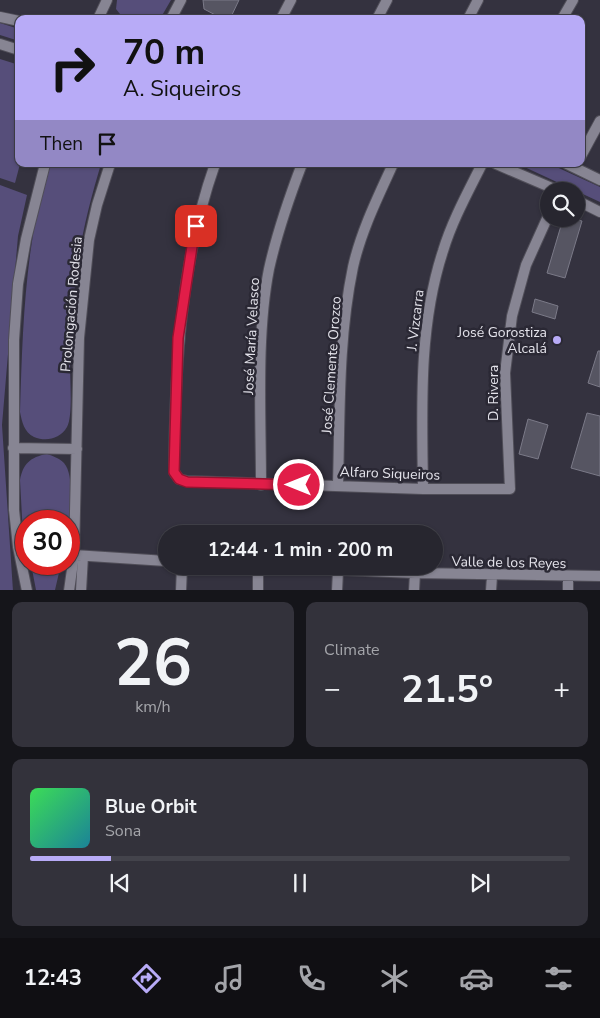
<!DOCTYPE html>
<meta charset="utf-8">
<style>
body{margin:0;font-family:"Nunito Sans",sans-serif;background:#33323b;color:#f1f3f6;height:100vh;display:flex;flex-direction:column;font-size:19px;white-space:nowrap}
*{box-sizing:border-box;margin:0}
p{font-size:16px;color:#a4a5aa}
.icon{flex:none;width:28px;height:28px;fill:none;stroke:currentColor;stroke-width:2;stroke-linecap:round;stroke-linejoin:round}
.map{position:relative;height:590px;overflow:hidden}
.panel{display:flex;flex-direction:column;gap:12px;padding:12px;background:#15151a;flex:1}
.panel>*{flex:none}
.guide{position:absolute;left:15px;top:15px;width:570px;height:152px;border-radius:10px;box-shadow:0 1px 4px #0004,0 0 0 1px #43434b;background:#b8abf7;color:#111;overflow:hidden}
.controls{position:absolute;left:540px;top:182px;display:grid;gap:10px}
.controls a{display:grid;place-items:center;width:45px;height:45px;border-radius:50%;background:#27262f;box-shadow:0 1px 4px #0004,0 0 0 1px #43434b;font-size:25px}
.speed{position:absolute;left:15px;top:510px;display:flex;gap:10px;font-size:25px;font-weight:700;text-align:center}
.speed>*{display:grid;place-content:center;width:65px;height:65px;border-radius:50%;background:#27262f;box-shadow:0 1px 4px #0004,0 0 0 1px #43434b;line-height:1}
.speed .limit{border:8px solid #d22;background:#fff;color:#111}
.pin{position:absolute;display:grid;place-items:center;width:42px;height:42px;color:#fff;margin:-21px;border-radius:10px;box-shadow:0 2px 8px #0006}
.me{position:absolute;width:55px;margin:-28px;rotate:270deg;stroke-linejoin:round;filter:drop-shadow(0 0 4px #0008)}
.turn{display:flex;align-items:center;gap:18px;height:105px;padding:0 25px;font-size:22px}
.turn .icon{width:65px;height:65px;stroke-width:2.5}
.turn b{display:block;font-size:35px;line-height:42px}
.then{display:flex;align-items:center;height:48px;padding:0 25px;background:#0003;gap:10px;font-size:19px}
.big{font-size:38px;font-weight:700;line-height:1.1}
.panel .card{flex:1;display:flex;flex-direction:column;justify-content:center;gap:8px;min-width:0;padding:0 18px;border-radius:10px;background:#33323b}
.panel .dial{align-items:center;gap:0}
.dial b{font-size:65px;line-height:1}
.song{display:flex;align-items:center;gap:15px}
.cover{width:60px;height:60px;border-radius:8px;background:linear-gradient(135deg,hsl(130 70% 55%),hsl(190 70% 35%))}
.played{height:5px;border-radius:2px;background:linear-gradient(90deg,#b8abf7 15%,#43434b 15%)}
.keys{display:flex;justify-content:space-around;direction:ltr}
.heat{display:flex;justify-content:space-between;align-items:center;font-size:28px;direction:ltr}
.panel .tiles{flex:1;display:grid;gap:12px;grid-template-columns:1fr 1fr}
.card:last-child{grid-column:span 2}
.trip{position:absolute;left:158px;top:525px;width:285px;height:50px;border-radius:25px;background:#27262f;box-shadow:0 1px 4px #0004,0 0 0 1px #43434b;font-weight:700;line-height:50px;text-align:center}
.menu{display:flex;height:80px;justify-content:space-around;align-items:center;background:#100f13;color:#a4a5aa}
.menu .icon{width:35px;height:35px}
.menu .on{color:#b8abf7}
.menu b{font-size:22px;color:#f1f3f6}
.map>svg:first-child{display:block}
.green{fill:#564e7a}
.building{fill:#565562;stroke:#7b7a88}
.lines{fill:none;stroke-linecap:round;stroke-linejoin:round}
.minor-casing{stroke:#504e58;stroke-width:12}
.tertiary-casing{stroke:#504e58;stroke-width:12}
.minor{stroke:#878593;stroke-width:10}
.tertiary{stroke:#878593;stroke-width:10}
.route-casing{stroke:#92132f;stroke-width:12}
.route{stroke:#e11d48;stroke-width:9}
.poi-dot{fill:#b8abf7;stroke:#2a2834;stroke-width:2}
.labels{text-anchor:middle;stroke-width:5;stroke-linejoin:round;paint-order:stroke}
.street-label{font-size:14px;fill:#e4e3eb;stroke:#2a2834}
.poi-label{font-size:14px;fill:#e4e3eb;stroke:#2a2834;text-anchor:end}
</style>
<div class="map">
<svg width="600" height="591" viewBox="0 0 600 591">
<rect width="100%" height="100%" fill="#34323f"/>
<!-- green -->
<path class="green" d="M117,0H171L160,19H124L116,9Z
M0,23L19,29V41L0,35Z
M0,59L19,65V164H20L15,183L0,178Z
M51,164H101C89,204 79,244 75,286C73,313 71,340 70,366C70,380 73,416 67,427C60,439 46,442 34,437C24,432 22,422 20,412C22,345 24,278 37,212C40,196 46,180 51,164Z
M518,164H550L600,187V202Z
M0,185L27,195L18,236L2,425L13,591L0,590Z
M47,454C53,456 59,458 64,463C75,476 70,512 69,529V521H26V546L23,535L20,480C23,464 30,457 47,454Z
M31,564H61L55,590H36Z"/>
<!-- building -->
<path class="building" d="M203,0H239L230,19H223L204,9Z
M563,219H574L582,221L565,278L547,273Z
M535,299L558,306L555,319L532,312Z
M598,351H600V387L588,383Z
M587,413L600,416V476L571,468Z
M528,419L548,425L538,459L519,454Z"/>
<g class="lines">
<defs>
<path id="minor" d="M98,19L107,0
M171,19L181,0
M281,19L291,0
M377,19L387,0
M468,19L478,0
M562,19L573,0
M581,156L600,121
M215,164C180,263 175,368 174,472L179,479L187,481L423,489H510L505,373L512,316L526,265L549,214
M261,485C261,416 256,335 269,269C277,233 289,198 302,164
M338,485C340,413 338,339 353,267C361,231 378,197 393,164
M423,489C422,410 418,327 443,251C452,221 468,192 482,164
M74,555L166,561
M239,566L415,573L600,576
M81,591L83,556
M181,591L182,566
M258,591V568
M337,591L338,571
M414,591L415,573
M491,591L492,576
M568,591V576"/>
<path id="tertiary" d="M0,17L19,21
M0,44L19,50
M496,164L559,191
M567,164L600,180
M576,200L600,212
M13,448L77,449
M27,591L18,547L14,510V340L18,284L26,239L45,164
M69,591L74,555L79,338L89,240L97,205L110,164"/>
</defs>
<!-- minor casing -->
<use href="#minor" class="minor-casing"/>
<!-- tertiary casing -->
<use href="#tertiary" class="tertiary-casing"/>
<!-- minor -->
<use href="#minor" class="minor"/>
<!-- tertiary -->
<use href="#tertiary" class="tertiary"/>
</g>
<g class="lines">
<defs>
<path id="route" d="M196,226L193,240L178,338L174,472L179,479L187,482L299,485"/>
</defs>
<!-- route casing -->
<use href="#route" class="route-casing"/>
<!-- route -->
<use href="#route" class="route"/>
</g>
<!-- markers -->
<circle class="poi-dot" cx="557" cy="340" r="5"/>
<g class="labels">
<!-- street labels -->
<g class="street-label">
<text transform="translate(71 304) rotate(-85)" y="5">Prolongación Rodesia</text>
<text transform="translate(415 320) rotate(-83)" y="5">J. Vizcarra</text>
<text transform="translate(251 336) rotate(-87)" y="5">José María Velasco</text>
<text transform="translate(331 365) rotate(-86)" y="5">José Clemente Orozco</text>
<text transform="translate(493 393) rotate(-90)" y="5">D. Rivera</text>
<text transform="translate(390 473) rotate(2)" y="5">Alfaro Siqueiros</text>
<text transform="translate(509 562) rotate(1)" y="5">Valle de los Reyes</text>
</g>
<!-- poi labels -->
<g class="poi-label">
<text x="547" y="337">José Gorostiza<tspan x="547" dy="16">Alcalá</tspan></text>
</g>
</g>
</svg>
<div class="controls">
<a><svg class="icon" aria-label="search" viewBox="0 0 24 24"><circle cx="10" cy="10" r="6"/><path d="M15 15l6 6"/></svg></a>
</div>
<div class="speed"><div class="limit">30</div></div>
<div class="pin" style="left:196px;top:226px;background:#d93025"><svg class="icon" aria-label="arrive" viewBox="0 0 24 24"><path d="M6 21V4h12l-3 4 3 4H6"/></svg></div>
<svg class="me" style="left:299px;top:485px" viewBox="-20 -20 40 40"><circle r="17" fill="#e11d48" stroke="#fff" stroke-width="3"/><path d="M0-11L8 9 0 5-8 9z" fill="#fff"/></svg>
<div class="trip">12:44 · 1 min · 200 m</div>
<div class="guide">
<div class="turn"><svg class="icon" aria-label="right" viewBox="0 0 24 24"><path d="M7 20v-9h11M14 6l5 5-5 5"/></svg><div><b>70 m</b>A. Siqueiros</div></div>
<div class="then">Then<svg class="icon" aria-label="arrive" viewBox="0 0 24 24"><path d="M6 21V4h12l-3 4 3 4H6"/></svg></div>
</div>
</div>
<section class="panel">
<div class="tiles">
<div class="card dial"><b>26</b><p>km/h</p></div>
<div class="card"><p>Climate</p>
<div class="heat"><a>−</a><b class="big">21.5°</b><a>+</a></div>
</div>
<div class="card">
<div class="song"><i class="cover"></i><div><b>Blue Orbit</b><p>Sona</p></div></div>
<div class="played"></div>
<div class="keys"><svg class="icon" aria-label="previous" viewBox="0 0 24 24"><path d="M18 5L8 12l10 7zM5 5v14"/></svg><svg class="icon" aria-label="pause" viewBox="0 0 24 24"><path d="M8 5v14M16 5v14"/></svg><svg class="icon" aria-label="next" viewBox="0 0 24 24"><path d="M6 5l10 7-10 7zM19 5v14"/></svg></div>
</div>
</div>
</section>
<nav class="menu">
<b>12:43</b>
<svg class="icon on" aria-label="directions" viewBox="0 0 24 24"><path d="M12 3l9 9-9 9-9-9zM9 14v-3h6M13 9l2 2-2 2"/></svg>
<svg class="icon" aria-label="music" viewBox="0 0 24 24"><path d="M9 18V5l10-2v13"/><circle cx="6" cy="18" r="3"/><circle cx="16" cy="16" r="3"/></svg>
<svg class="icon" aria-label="phone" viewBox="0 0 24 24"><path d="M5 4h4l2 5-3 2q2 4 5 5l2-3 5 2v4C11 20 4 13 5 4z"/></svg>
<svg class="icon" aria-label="climate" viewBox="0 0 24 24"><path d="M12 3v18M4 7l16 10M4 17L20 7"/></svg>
<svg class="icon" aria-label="car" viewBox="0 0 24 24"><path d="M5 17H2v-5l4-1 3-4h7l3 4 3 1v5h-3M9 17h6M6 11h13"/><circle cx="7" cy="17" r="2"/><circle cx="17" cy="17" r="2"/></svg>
<svg class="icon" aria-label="filters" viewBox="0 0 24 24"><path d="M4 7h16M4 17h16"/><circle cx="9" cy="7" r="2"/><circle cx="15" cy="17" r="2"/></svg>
</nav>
